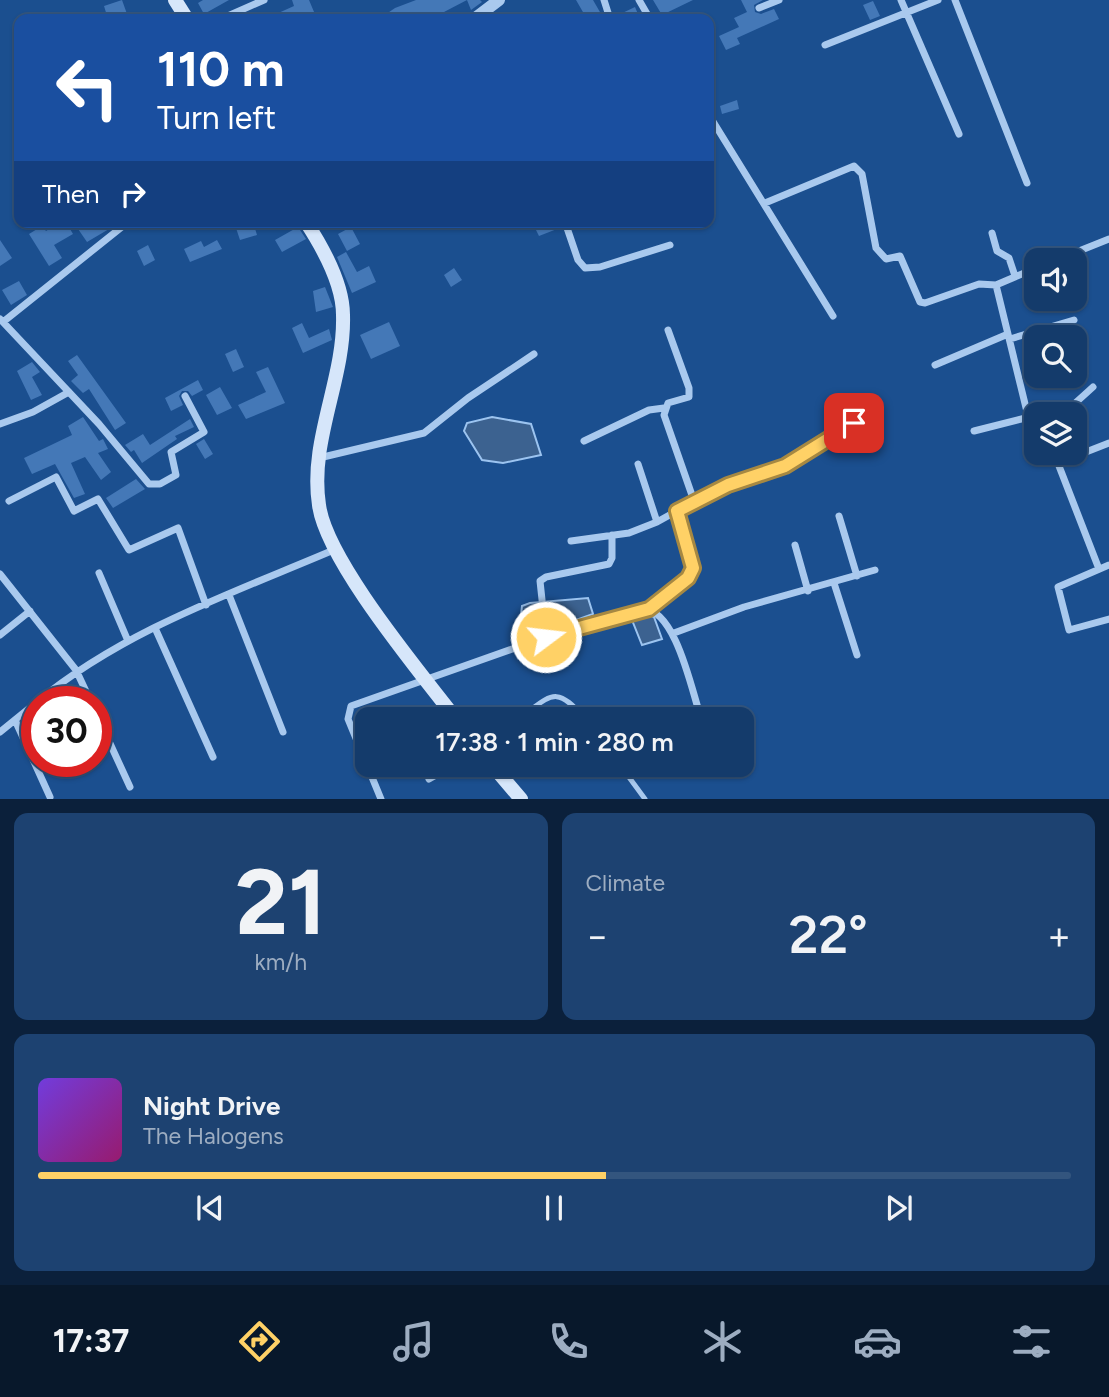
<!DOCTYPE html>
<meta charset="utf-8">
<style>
body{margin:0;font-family:Figtree,sans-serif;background:#1d4271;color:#f1f3f6;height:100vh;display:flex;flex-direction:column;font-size:26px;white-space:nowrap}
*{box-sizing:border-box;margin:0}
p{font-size:23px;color:#9dadc1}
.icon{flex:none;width:38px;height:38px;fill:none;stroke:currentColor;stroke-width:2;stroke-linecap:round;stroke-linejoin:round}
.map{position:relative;height:799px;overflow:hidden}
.side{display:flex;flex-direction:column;gap:14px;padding:14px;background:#0b203b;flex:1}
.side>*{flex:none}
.top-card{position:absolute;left:14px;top:14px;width:700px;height:214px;border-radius:14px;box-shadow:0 2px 5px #0004,0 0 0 2px #33557e;background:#1a4fa0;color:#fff;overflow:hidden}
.buttons{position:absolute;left:1024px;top:248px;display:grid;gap:14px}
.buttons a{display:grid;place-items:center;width:63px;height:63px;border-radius:14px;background:#143b6b;box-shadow:0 2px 5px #0004,0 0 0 2px #33557e;font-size:35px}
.speed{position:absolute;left:21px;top:686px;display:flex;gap:14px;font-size:35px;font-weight:700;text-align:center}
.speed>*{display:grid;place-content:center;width:91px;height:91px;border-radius:50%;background:#143b6b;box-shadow:0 2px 5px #0004,0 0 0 2px #33557e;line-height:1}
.speed .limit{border:10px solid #d22;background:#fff;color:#111}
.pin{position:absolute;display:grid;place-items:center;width:60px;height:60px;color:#fff;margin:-30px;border-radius:14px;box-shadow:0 4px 10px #0006}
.me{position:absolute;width:77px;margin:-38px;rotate:75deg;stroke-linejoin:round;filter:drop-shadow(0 0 5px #0008)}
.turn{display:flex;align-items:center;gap:24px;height:147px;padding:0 28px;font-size:32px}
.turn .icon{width:91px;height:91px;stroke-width:2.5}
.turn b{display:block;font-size:49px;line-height:60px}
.then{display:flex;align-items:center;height:66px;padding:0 28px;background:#0003;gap:14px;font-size:26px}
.big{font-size:52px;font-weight:600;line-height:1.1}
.side .widget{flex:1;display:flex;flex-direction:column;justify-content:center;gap:10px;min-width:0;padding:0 24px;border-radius:14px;background:#1d4271}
.side .dial{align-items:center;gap:0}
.dial b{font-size:91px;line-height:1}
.song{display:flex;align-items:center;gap:21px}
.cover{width:84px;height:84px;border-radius:10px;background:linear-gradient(135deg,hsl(260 70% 55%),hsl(320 70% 35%))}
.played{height:7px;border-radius:4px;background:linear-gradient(90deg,#ffd166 55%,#33557e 55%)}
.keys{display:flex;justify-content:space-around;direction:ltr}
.heat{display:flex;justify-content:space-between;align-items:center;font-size:38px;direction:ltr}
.side .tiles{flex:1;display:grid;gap:14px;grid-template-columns:1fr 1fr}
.widget:last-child{grid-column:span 2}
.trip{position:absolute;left:355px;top:707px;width:399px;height:70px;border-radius:14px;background:#143b6b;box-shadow:0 2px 5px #0004,0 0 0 2px #33557e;font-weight:600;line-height:70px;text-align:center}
.tab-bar{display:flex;height:112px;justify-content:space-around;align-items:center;background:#08182b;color:#9dadc1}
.tab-bar .icon{width:49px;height:49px}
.tab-bar .selected{color:#ffd166}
.tab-bar b{font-size:32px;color:#f1f3f6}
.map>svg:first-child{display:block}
.water{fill:#3c6290;stroke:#9cc4f0;stroke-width:2}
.building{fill:#4478b7}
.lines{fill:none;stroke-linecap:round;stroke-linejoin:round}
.service{stroke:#a9c9ee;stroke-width:5}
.minor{stroke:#a9c9ee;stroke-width:7}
.tertiary{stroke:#a9c9ee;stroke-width:12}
.secondary{stroke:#d6e6fa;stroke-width:14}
.route-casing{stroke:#a68842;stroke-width:18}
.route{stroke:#ffd166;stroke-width:12}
</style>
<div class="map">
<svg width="1109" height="799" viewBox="0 0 1109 799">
<rect width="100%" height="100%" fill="#1b4f8f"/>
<!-- water -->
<path class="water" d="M492,417L531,424L541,455L503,463L482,460L464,431L467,423Z
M588,598L593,614L534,635L520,625L522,606L530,603Z
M645,613L654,617L662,639L642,645L632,620Z"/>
<!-- building -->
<path class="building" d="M122,0L127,14L108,19L104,6Z
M203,0H229L204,14L198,3Z
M292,0H309L317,19H265L294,6Z
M416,0H480L482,2L471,10L467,0L444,12L447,19H435L432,13L419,19H379L395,8Z
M576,0H593L604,19H587Z
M653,0H693L662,15Z
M741,0H763L754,5L755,12L761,14L774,9L779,19L737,38L740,44L726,50L719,36L739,27L734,18L747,12Z
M873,1L880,16L870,20L863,5Z
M635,7L640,19H616V16Z
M737,100L739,109L722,114L720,106Z
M61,222H66L73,234L54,245L62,258L49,266L29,234L42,226L46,231Z
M82,222H105L109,229L87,242L76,226Z
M243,222H253L257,235L240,240L235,225Z
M549,222H555L557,229L539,236L535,228Z
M298,227L306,239L282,252L275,240Z
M351,227L360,244L347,251L338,234Z
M0,240L12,258L0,266Z
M217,240L222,249L190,262L184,249L201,241L204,247Z
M148,245L155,260L144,266L137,251Z
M346,252L357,272L369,266L376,282L352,293L337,257Z
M454,268L462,280L451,287L444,275Z
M19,281L27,295L11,305L2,290Z
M325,287L333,307L316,312L313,291Z
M389,322L400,346L371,359L360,335Z
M302,323L309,338L329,329L332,340L303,353L292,328Z
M236,349L244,367L233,372L225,354Z
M77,355L126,423L115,430L89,389L83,393L71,381L78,375L68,361Z
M32,362L40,372L32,377L42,395L31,400L17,371Z
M268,367L285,403L246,419L238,405L266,392L256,372Z
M198,380L203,390L192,396L188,391H182L179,396L183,405L171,411L165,398Z
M220,387L232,408L217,415L206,395Z
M83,417L99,441L103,439L108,449L98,453L111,472L101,480L85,457L71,463L85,494L74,498L55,464L32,474L24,458L72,435L68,426Z
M190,419L194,427L175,436L177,439L142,463L134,450L131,452L125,445L143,434L150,445Z
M204,439L213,454L205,459L196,444Z
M136,479L145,489L113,508L106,498Z"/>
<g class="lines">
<!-- service -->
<path class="service" d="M518,719C551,696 555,683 585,719
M620,765L645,799"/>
<!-- minor -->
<path class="minor" d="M604,0L610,19
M639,0L650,19
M901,0L959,134
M955,0L1027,183
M759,8L779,0
M221,19L264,0
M825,45L938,0
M709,115L833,316
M765,203L854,166L862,174L876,248L886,259L900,256L920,302L925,303L979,284L996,285
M565,222L578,260L585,268L600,267L670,245
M992,233L997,251L1009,258L1015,276
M1054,261L1109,239
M0,319L99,424L149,484H160L176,475L171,452L204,432L185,396
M3,322L128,222
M668,330L689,388V397L668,403L664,415L694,501
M1010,339L1074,320
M935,365L1008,334
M1028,416L996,285L1036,268
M0,424L33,412L69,392
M974,431L1072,406L1093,387
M584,441L649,410L664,408
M319,458L424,433L468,398L534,354
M638,464L657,522
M9,501L56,477L74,511L98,499L129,550L178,528L206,605
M839,516L857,576
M571,541L629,533L657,522L711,492L785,466L854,423
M795,545L808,591
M1109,565L1058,587L1069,630L1109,619
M1099,569L1059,466L1063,461L1109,443
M99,573L128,641
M0,574L76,670L91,702
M834,583L857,655
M229,595L283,732
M649,609L688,578L693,568L677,511
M155,628L213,757
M674,633L744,607L875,570
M0,635L30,611
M546,637L540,581L546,577L609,564L612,558V535
M37,702C124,630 233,593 336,549
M96,713L130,787
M15,720L50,797
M0,732L37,702
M429,779L454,765
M381,799L348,719L351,706L546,637L643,609C676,609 692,692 701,718"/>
<!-- tertiary -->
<path class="tertiary" d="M474,19L499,0"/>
<!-- secondary -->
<path class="secondary" d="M175,0L187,19
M306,222C323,248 343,284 343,315C345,379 309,440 319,505C326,560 420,672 456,719
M492,765L521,799"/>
</g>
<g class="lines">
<defs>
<path id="route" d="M546,637L649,609L688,578L693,568L677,511L728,485L785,466L854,423"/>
</defs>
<!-- route casing -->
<use href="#route" class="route-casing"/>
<!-- route -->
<use href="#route" class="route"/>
</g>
</svg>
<div class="buttons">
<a><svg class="icon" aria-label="sound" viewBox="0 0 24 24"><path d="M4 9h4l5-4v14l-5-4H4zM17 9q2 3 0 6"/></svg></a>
<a><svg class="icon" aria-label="search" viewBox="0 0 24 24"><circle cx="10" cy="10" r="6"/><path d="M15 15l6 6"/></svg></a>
<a><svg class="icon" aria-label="layers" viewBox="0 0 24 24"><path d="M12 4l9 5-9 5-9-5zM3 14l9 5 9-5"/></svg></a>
</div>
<div class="speed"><div class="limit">30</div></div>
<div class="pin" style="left:854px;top:423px;background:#d93025"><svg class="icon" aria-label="arrive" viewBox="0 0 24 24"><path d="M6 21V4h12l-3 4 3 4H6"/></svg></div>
<svg class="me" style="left:546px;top:637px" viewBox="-20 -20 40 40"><circle r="17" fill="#ffd166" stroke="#fff" stroke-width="3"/><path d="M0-11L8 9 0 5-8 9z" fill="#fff"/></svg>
<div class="trip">17:38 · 1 min · 280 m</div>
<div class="top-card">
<div class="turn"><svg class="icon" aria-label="left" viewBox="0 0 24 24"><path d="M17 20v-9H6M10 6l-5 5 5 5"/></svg><div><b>110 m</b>Turn left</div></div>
<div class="then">Then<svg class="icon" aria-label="right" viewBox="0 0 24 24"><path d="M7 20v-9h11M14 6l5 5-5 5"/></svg></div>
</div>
</div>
<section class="side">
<div class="tiles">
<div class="widget dial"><b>21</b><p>km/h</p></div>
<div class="widget"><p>Climate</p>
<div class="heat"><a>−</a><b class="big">22°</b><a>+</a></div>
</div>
<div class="widget">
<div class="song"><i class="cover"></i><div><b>Night Drive</b><p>The Halogens</p></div></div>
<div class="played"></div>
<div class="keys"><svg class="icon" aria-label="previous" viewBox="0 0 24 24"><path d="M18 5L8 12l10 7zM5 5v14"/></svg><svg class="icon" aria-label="pause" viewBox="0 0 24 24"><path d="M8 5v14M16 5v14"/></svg><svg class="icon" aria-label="next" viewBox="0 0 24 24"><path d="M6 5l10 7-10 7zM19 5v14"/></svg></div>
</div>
</div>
</section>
<nav class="tab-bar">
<b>17:37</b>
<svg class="icon selected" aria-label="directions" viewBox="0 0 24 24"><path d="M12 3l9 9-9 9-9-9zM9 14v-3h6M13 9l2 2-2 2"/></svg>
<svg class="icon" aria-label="music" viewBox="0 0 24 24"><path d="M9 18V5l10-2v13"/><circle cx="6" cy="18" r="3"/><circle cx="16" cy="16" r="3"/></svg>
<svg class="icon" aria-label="phone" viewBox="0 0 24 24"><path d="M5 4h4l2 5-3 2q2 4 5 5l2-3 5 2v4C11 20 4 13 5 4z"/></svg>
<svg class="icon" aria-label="climate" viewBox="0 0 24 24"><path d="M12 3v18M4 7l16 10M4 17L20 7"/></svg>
<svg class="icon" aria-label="car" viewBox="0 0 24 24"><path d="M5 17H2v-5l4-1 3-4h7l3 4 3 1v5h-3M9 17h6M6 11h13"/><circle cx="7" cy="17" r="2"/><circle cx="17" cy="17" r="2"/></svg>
<svg class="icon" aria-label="filters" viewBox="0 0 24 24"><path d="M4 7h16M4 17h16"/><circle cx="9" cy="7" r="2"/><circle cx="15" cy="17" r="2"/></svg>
</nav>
